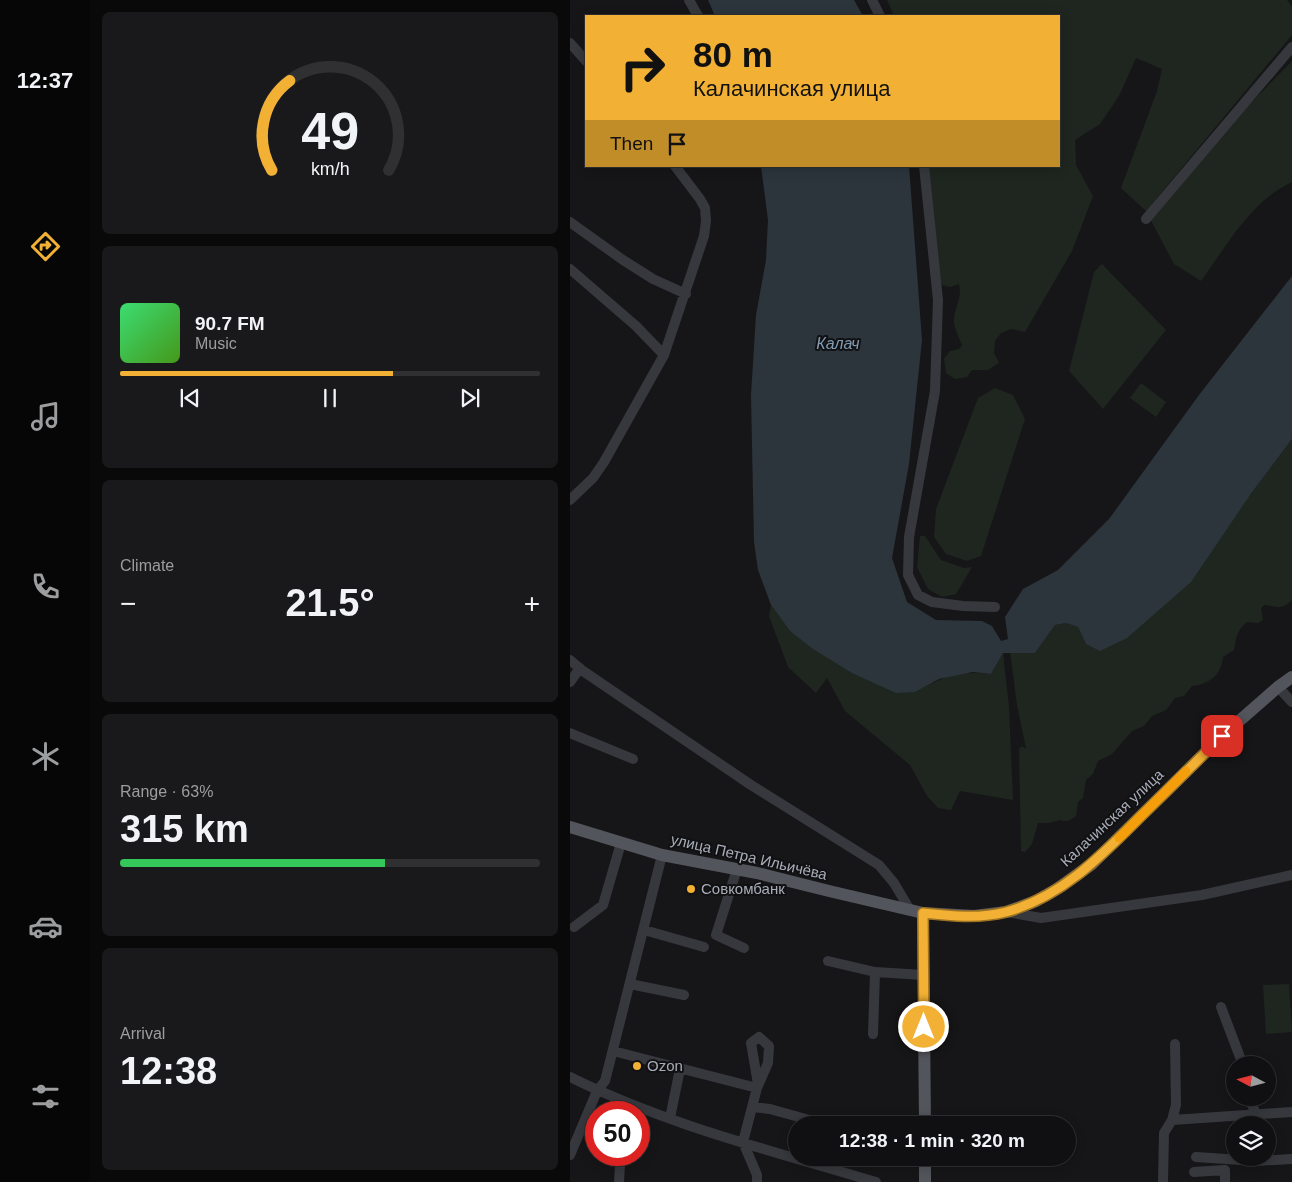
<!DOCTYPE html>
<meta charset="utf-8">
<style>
body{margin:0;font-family:Helvetica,sans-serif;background:#19191b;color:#f1f3f6;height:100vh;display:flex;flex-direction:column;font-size:19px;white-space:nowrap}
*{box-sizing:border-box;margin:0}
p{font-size:16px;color:#9c9d9f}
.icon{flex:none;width:28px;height:28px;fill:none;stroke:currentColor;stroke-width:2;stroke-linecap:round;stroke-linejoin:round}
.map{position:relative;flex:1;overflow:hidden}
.drawer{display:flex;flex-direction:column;gap:12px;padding:12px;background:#09090a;width:480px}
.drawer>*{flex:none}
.banner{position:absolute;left:15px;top:15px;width:475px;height:152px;border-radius:0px;box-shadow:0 2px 12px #0003,0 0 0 1px #303032;background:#f2b134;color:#111;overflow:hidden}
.needle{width:32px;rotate:277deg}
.buttons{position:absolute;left:656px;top:1056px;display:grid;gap:10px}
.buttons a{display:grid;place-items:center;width:50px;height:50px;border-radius:50%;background:#101012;box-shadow:0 2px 12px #0003,0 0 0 1px #303032;font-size:25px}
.speed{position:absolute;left:15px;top:1101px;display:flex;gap:10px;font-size:25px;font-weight:700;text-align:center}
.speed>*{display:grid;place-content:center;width:65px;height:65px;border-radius:50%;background:#101012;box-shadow:0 2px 12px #0003,0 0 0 1px #303032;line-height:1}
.speed .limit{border:8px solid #d22;background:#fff;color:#111}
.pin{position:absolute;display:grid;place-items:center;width:42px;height:42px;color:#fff;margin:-21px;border-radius:10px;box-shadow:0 2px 8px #0006}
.me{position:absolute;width:55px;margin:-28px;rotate:0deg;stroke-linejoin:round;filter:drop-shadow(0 0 4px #0008)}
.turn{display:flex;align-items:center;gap:18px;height:105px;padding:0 25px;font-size:22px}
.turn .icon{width:65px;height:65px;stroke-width:2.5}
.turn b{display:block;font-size:35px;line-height:42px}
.then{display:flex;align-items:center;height:48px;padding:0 25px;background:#0003;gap:10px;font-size:19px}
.big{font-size:38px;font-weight:600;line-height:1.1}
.drawer .card{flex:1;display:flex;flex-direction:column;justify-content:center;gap:8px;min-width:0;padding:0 18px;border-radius:8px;background:#19191b}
.drawer .dial{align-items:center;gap:0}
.dial svg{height:130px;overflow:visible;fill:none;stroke:#303032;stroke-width:7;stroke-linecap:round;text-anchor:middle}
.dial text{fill:#f1f3f6;stroke:none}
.song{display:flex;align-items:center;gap:15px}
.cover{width:60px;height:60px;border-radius:8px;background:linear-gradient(135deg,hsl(140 70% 55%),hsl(100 70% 35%))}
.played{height:5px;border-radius:2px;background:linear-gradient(90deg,#f2b134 65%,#303032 65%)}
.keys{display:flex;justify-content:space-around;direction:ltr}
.heat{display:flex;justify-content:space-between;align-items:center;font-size:28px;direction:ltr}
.charge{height:8px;border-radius:4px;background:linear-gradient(90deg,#34c759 63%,#303032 0)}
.trip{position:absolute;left:218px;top:1116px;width:288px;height:50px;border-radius:25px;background:#101012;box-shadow:0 2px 12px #0003,0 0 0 1px #303032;font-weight:600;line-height:50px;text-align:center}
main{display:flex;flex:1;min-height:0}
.tabs{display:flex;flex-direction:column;width:90px;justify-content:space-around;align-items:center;background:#060607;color:#9c9d9f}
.tabs .icon{width:35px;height:35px}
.tabs .current{color:#f2b134}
.tabs b{font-size:22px;color:#f1f3f6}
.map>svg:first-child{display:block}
.green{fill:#1e261f}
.water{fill:#2c353c}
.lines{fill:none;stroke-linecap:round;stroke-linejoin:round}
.minor{stroke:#37383d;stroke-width:10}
.major{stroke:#53555c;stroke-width:12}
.route-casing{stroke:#9d7322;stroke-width:12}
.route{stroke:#f2b134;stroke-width:9}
.slow{stroke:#f59e0b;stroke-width:9}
.poi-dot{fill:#f2b134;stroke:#111113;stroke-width:2}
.labels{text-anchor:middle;stroke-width:4;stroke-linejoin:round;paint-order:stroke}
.street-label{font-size:15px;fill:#a8adb8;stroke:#111113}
.poi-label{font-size:15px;fill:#a8adb8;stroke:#111113;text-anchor:start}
.water-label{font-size:16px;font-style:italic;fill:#7f9bb3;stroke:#111113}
</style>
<main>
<nav class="tabs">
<b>12:37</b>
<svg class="icon current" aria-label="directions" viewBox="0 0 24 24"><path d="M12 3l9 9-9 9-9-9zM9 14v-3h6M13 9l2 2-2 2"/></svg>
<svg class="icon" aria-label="music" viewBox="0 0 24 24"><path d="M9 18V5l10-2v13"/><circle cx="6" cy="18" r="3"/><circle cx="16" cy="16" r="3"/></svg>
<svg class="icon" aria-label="phone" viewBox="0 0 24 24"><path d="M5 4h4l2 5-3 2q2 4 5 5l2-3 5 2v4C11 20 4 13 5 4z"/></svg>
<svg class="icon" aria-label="climate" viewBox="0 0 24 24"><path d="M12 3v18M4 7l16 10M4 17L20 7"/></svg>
<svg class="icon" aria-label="car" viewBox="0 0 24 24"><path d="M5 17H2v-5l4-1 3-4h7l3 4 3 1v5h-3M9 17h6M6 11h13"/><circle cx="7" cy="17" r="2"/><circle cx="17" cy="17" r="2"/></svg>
<svg class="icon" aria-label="filters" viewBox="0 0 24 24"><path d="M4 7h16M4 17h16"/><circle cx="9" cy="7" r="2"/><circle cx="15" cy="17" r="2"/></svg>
</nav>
<section class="drawer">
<div class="card dial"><svg viewBox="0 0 100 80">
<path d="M14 69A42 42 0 1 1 86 69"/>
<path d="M14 69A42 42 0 0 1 25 14" stroke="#f2b134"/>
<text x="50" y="56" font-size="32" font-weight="700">49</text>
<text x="50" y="72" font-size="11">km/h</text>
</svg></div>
<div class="card">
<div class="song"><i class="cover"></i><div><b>90.7 FM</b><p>Music</p></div></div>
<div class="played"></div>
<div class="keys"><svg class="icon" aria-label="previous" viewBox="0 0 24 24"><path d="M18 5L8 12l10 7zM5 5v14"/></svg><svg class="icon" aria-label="pause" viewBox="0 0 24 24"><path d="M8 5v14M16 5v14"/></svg><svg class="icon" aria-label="next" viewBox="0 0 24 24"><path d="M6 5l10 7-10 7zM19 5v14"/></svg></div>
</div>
<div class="card"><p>Climate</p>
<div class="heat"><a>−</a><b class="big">21.5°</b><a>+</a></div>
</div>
<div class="card"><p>Range · 63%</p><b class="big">315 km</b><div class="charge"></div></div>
<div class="card"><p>Arrival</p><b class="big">12:38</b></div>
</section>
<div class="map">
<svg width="722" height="1182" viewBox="0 0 722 1182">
<rect width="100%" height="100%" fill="#161618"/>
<!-- green -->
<path class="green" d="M317,0H717L722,6V35L581,205L722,61V182C681,201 657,245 631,281L604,264L576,211L551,188L587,91L592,69L566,58L549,96L530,124L505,140L506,165L523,196L502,251L455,332L441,329L431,333L425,341L424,353L429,363L418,370H402L397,377L385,379L376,373L374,359L380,351L389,349L392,346C390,339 385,330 384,323C383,309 393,298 389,284L380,287L372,285L370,279L357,166H489V16H324Z
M532,264L596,330L533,409L499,371L524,272Z
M571,383L596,402L586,417L560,398Z
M425,388L443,395L455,419L411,556L397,561L376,554L364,537L366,509L408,398Z
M722,439V600C710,611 708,606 694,605L691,608L693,620L688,623L677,622C667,630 666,638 664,650L653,657C651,676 639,684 622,686L614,696L605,698L596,710L582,716L574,726L562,731L542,754L528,761L523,774L516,780L513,798L508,802L506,816C500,820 497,823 490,820L479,823H468L462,844L455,852L451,851L449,749L452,746L456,749L447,705L440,651L465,653L485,625L496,623L508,627L516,644L680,495Z
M350,536H355L371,560L394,568L402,567L386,594L372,597L358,589L347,567Z
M201,605L220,631L345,692C371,677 391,670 421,674L433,653L439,706L443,800L390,791L381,810L368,808L357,796L340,765L275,711L257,678L246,693L218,667L199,616Z
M719,984L722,1032L696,1034L693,985Z"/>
<!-- water -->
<path class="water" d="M138,0H284L293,16H145Z
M191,166H339L352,340L339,464L322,558L337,602L366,620L412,621L422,626L431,641L438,639L435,617L453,589L488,570L539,519L629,395L722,276V439L680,495L621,582L557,638L530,651L516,644L508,627L496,623L485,625L465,653H433L421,674L403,672L369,679L345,692L326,693L282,673L243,649L220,631L201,605L188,570L184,542L181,395L186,315L196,260L198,220Z"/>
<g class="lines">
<!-- minor -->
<path class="minor" d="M119,0L128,16
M302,0L310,16
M0,43L16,61
M354,166L368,300L365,391L339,537L338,575L348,595L362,602L393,606L425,607
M576,219L722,47
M0,222L53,260L83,279L116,294
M0,269L66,326L94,355
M0,500L23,478L34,462L94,355L134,236L136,221L135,208L130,199L105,166
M0,660L13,671L181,785L309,865L324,883L340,910
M0,682L10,668
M708,687L722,702
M0,733L63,759
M167,869L146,935L174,948
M437,912L471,918L632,895L722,875
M4,927L33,905L51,843
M74,930L134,947
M258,961L305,972L354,975
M60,984L114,995
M651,1007L673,1065
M303,1034L305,972
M43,1051L187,1088
M0,1077C97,1125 203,1151 306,1182
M187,1088L198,1063L199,1046L189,1037L181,1043L188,1084L173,1142L187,1175V1182
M679,1098L686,1114V1125
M182,1107L200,1109L243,1121L247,1125
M100,1118L110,1069
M602,1120L722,1112
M0,1155L27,1091L35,1081L92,855
M626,1157L686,1161
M686,1158V1161L722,1159
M624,1172L655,1170V1182
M49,1182L50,1165L53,1155
M593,1182L594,1133L602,1120L606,1105L605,1044"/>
<!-- major -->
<path class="major" d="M0,827L92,855L187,873L259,891L353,913L404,916L436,912L466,901L487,889L522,864L652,736L708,687L722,677
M353,913L355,1125
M355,1158V1182"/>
</g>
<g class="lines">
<defs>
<path id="route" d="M354,1027L353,913C381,916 409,919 436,912C492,897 532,855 571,816C598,790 625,763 652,736"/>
</defs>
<!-- route casing -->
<use href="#route" class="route-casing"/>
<!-- route -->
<use href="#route" class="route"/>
<!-- slow -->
<path class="slow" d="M549,838L616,771"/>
</g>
<!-- markers -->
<g class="poi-dot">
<circle cx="121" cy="889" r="5"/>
<circle cx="67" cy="1066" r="5"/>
</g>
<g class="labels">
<!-- street labels -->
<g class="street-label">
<text transform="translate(542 818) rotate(-43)" y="5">Калачинская улица</text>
<text transform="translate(179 857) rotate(13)" y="5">улица Петра Ильичёва</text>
</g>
<!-- poi labels -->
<g class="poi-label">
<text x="131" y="894">Совкомбанк</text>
<text x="77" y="1071">Ozon</text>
</g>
<!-- water labels -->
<g class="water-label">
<text x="268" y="349">Калач</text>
</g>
</g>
</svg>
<div class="buttons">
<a><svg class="needle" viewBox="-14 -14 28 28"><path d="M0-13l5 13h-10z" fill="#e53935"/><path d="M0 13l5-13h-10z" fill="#9c9d9f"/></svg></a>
<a><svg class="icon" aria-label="layers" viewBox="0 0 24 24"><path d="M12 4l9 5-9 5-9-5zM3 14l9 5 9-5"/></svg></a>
</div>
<div class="speed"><div class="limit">50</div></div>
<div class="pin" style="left:652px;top:736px;background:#d93025"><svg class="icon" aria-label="arrive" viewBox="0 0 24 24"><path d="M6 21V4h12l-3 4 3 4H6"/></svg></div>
<svg class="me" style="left:354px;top:1027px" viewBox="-20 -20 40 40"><circle r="17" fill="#f2b134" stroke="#fff" stroke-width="3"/><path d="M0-11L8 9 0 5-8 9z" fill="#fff"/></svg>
<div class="trip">12:38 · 1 min · 320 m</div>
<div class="banner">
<div class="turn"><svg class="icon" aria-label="right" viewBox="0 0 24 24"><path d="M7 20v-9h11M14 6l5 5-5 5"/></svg><div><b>80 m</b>Калачинская улица</div></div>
<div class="then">Then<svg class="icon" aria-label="arrive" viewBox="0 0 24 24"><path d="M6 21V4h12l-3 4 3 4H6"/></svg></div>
</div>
</div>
</main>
